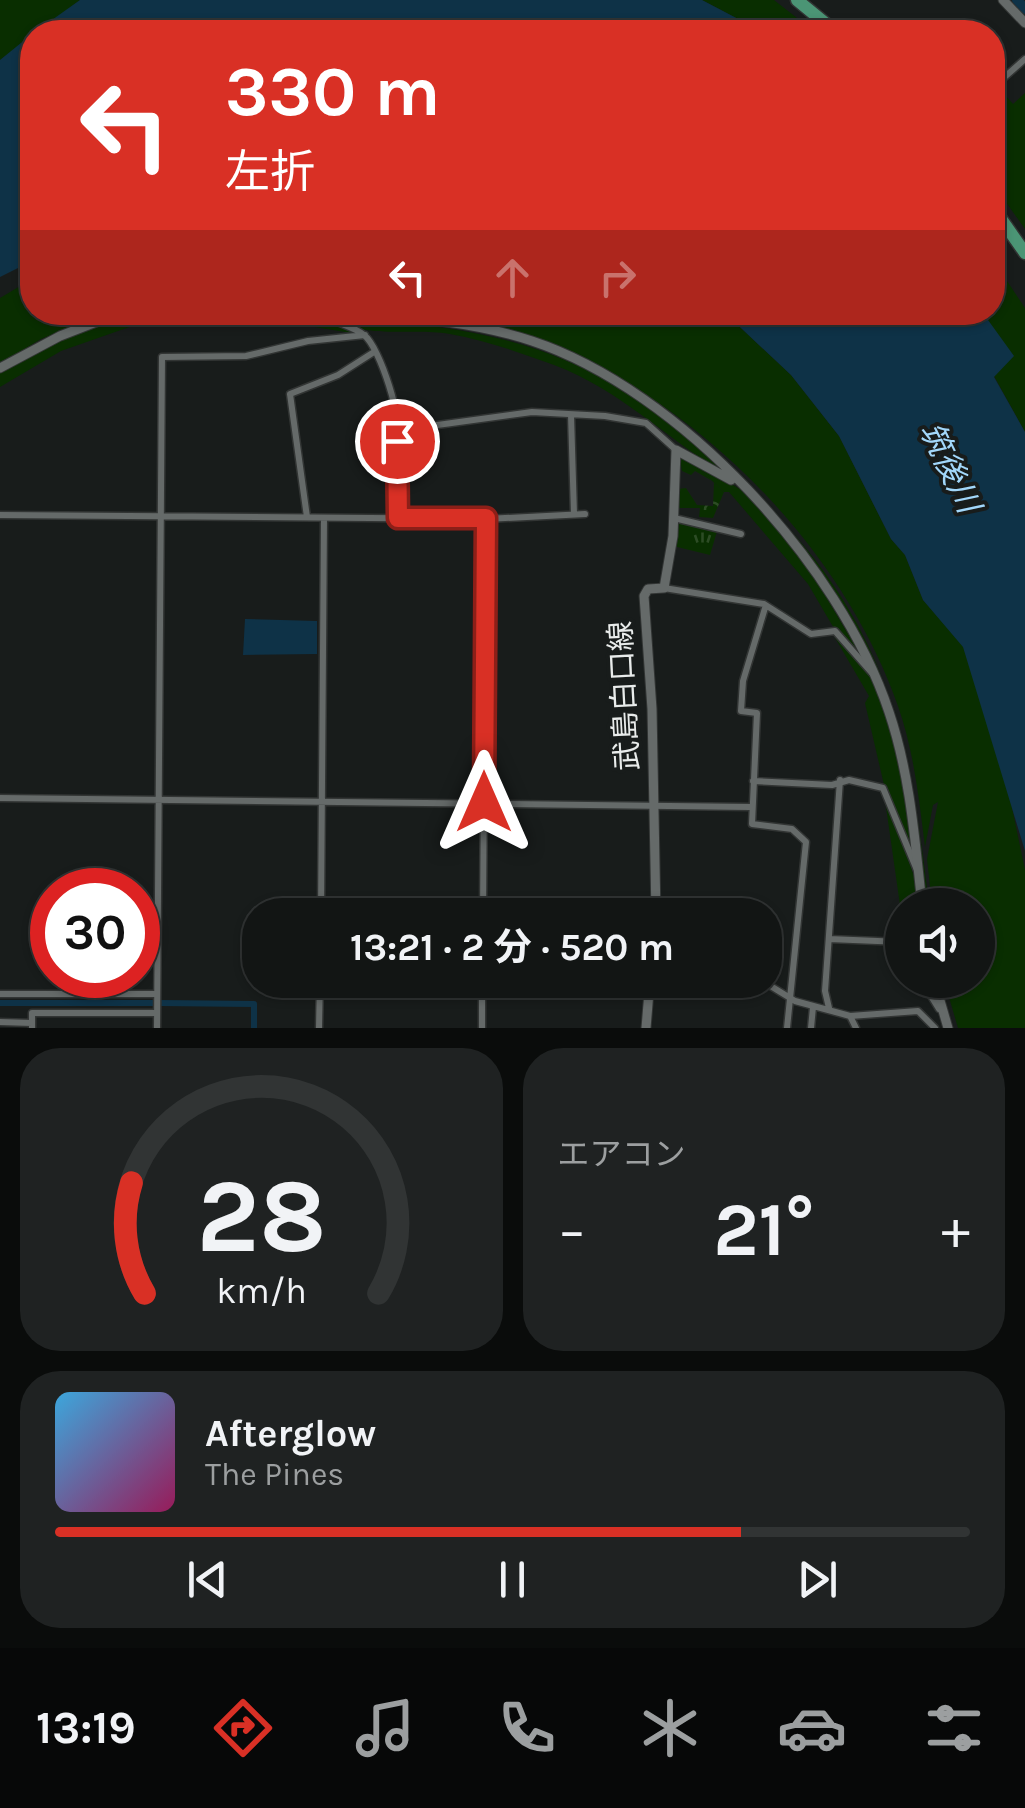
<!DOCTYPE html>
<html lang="ja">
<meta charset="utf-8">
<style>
body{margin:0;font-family:Karla,"Noto Sans JP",sans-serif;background:#1f2222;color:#f1f3f6;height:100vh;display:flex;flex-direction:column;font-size:38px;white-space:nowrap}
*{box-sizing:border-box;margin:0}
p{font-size:32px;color:#9c9fa0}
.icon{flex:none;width:55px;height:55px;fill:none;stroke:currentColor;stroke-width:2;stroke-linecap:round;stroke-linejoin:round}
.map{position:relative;height:1028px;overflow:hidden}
.drawer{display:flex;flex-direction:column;gap:20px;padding:20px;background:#0a0c0b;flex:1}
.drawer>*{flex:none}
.banner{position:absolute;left:20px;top:20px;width:985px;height:305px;border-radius:40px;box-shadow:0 2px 8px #0004,0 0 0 2px #313434;background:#d93025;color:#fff;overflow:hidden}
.tools{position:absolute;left:885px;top:888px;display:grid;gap:20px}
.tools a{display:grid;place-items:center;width:110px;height:110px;border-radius:50%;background:#121514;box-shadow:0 2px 8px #0004,0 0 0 2px #313434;font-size:50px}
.speed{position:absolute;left:30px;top:868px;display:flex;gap:20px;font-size:50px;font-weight:700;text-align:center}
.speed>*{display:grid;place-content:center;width:130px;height:130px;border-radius:50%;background:#121514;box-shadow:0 2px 8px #0004,0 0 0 2px #313434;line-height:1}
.speed .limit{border:15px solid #d22;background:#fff;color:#111}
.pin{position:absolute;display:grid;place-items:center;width:85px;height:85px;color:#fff;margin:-42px;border:5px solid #fff;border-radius:50%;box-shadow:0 2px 10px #0007}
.me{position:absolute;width:110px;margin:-55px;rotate:0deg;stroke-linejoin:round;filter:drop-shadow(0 0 8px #0008)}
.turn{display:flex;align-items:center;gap:35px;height:210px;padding:0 40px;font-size:45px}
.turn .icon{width:130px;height:130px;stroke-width:2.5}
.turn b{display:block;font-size:70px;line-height:85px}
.lanes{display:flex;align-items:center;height:95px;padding:0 40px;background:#0003;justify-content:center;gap:50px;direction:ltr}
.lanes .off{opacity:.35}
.big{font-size:75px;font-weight:700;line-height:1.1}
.drawer .card{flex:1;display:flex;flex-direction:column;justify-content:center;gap:15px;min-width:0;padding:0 35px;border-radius:40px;background:#1f2222}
.drawer .dial{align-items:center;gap:0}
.dial svg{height:260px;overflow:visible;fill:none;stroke:#313434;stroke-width:7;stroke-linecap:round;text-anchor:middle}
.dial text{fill:#f1f3f6;stroke:none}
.song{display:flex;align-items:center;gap:30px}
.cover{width:120px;height:120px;border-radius:15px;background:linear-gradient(135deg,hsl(200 70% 55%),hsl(330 70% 35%))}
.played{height:10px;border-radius:5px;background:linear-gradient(90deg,#d93025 75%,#313434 75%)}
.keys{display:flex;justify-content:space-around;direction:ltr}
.heat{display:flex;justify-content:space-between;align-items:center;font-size:55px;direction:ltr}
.drawer .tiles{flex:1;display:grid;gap:20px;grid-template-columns:1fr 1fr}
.card:last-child{grid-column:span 2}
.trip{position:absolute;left:242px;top:898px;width:540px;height:100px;border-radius:40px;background:#121514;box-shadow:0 2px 8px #0004,0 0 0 2px #313434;font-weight:700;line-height:100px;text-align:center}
.menu{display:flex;height:160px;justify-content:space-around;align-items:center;background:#070808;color:#9c9fa0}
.menu .icon{width:70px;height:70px}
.menu .on{color:#d93025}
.menu b{font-size:45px;color:#f1f3f6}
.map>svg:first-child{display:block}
.green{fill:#092e00}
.forest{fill:url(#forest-crowns)}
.park{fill:url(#park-tufts)}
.water{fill:#0e3247}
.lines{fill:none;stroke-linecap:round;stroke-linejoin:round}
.canal{stroke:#0e3247;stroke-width:6}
.river{stroke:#0e3247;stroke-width:10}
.street-casing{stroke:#323534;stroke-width:9}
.secondary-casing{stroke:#323534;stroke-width:11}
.highway-casing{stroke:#323534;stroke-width:15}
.street{stroke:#656a69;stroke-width:6}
.secondary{stroke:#656a69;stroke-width:9}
.highway{stroke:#4b9575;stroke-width:12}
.route-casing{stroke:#8d1f18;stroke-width:25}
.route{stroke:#d93025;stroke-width:18}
.labels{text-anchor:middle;stroke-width:8;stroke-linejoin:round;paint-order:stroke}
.street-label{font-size:30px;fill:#e9eceb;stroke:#181c1b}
.water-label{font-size:32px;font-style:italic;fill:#a2d7fa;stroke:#181c1b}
</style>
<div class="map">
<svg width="1025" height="1028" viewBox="0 0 1025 1028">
<defs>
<pattern id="forest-crowns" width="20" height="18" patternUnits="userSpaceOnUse" patternTransform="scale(2.5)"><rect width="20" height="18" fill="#092e00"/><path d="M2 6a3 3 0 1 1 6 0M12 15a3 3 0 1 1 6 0" fill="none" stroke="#2d4c25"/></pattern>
<pattern id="park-tufts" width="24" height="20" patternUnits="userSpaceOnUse" patternTransform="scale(2.5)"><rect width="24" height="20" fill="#092e00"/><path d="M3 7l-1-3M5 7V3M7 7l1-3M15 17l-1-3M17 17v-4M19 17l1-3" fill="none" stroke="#2d4c25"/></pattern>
</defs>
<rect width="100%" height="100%" fill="#181c1b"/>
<!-- green -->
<path class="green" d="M0,0H80L0,60Z
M702,0H774L815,32H763Z
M999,88L1013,104L1025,93V229L993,184V94Z
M993,260L1025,308V432L994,376L983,313L992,312Z
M32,279V312L107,313L41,339L0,364V298Z
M246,312L320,318L357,334L291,323L177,317L138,324L61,351L0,387V373C42,349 89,323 136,313C170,306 212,313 246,312Z
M410,313H725L791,375L839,436L891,539L905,555L923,600L963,646L967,659L1005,774L1025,870V1028H958L944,980H978V905H932L927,859L938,802L933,805L925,847C919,799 914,752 898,706C830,511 621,323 410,313Z
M330,316C507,329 599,348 729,477C670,441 619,389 554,365C521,353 485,340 450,334C410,327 365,341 330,316Z
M688,458L743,491L806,563L867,666L832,625L808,584L729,492H724Z
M739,478C756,487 776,514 791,531C893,645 912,759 929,905C919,892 912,785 906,756C881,645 814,560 739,478Z
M834,636C847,650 865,666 874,683C903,737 908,803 913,863L884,785L865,703L869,696Z
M884,793L915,879L918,905H902V919Z"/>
<!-- forest -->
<path class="forest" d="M688,458L724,492L713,518L699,517L700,508H678V489L686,488L697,505L713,506L714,482L695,471L691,475L682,471L680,459Z"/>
<!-- park -->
<path class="park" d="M677,521L718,528L710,555L673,546Z"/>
<!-- water -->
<path class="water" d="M80,0H702L763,32H35Z
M32,34V261L0,277V60Z
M725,313H983L1014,356L994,377L1025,432V851L963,647L923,600L905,555L891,539L839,436L791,375Z
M245,619L317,621V654L243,655Z"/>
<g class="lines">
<!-- canal -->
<path class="canal" d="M0,1003H154
M159,1003L254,1004V1028"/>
<!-- river -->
<path class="river" d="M1017,0L1025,9"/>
<defs>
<path id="street" d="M992,88L1025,59
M321,312C334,324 352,325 364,335C380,347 404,423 397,441V518
M571,415L574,514
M401,430L532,412L605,416L646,423L676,450
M0,515L486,519L585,514
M307,517L290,394L338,375L374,352
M674,518L741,534
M664,588L764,604L811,634L835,631L872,673
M765,608L743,681L741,711L757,713L752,824L792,829L806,842L787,1028
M753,781L832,785L849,780L883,788L917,870
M0,798L750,807
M321,915L324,518
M483,915L486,519
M829,939L902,942
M761,980L795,1001L850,1016L856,1028
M921,980L939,1009
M0,994H157
M829,1008L825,991L840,780
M850,1016L918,1011L935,1028
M0,1022L32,1023
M32,1028V1013H157
M157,1028L162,357L246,356L308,341L365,335
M319,1028L320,980
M482,1028V980
M811,1028L813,1007"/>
<path id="secondary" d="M1003,0L1025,23
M331,312C399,317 466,319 532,341C680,390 840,564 889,712C910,774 915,840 922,905
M0,368L60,336L122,312
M656,915L652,709L644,596L648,589L664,588L673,536L676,450L731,480
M934,980L948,1028
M646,1028L650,980"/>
<path id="highway" d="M797,0L836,32
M992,206L1025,253"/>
</defs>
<!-- street casing -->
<use href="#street" class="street-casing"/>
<!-- secondary casing -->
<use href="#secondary" class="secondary-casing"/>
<!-- highway casing -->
<use href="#highway" class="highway-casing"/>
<!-- street -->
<use href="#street" class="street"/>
<!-- secondary -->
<use href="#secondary" class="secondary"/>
<!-- highway -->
<use href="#highway" class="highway"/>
</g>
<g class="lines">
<defs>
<path id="route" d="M397,441L398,518H486L484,802"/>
</defs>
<!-- route casing -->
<use href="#route" class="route-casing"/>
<!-- route -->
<use href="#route" class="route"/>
</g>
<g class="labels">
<!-- street labels -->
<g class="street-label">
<text transform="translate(624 696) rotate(-93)" y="10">武島白口線</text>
</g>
<!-- water labels -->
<g class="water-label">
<text transform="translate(950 467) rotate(64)" y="11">筑後川</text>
</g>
</g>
</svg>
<div class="tools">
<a><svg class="icon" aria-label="sound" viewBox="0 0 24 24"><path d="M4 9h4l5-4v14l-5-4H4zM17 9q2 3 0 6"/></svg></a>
</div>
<div class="speed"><div class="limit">30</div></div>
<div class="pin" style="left:397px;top:441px;background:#d93025"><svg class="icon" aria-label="arrive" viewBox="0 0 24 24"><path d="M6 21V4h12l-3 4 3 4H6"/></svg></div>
<svg class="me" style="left:484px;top:802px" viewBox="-20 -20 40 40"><path d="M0-17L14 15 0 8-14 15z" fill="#d93025" stroke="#fff" stroke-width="4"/></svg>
<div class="trip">13:21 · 2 分 · 520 m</div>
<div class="banner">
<div class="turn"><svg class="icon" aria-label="left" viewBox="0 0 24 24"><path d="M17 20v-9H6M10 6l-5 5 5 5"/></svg><div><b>330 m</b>左折</div></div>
<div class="lanes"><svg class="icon" aria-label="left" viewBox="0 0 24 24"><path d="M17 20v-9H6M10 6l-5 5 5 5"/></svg><svg class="icon off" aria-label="ahead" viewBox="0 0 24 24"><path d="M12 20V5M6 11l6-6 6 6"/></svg><svg class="icon off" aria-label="right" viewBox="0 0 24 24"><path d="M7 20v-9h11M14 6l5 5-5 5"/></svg></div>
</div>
</div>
<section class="drawer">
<div class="tiles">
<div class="card dial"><svg viewBox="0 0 100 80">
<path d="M14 69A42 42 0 1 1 86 69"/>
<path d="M14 69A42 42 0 0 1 10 35" stroke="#d93025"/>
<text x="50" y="56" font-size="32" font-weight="700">28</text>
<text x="50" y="72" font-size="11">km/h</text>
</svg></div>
<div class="card"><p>エアコン</p>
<div class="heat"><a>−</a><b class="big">21°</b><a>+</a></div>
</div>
<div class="card">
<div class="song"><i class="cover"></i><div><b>Afterglow</b><p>The Pines</p></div></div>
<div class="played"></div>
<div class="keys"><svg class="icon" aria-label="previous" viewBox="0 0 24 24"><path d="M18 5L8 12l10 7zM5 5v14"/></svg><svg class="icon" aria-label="pause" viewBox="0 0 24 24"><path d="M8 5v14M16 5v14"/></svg><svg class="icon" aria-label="next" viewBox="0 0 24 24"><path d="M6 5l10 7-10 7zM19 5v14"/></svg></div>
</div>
</div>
</section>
<nav class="menu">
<b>13:19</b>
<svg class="icon on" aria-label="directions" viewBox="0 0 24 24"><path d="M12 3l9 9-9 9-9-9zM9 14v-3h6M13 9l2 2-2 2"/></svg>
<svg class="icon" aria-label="music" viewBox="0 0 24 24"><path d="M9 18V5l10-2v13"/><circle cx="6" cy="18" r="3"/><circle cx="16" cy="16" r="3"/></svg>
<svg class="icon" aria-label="phone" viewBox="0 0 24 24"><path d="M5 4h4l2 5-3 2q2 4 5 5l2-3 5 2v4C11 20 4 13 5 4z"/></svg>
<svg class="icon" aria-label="climate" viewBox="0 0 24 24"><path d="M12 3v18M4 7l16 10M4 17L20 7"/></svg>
<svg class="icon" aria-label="car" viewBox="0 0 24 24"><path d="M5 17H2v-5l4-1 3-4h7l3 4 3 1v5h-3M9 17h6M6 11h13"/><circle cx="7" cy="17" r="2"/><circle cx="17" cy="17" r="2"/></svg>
<svg class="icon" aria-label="filters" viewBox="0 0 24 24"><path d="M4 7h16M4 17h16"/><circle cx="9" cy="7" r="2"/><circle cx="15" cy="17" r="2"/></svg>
</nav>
